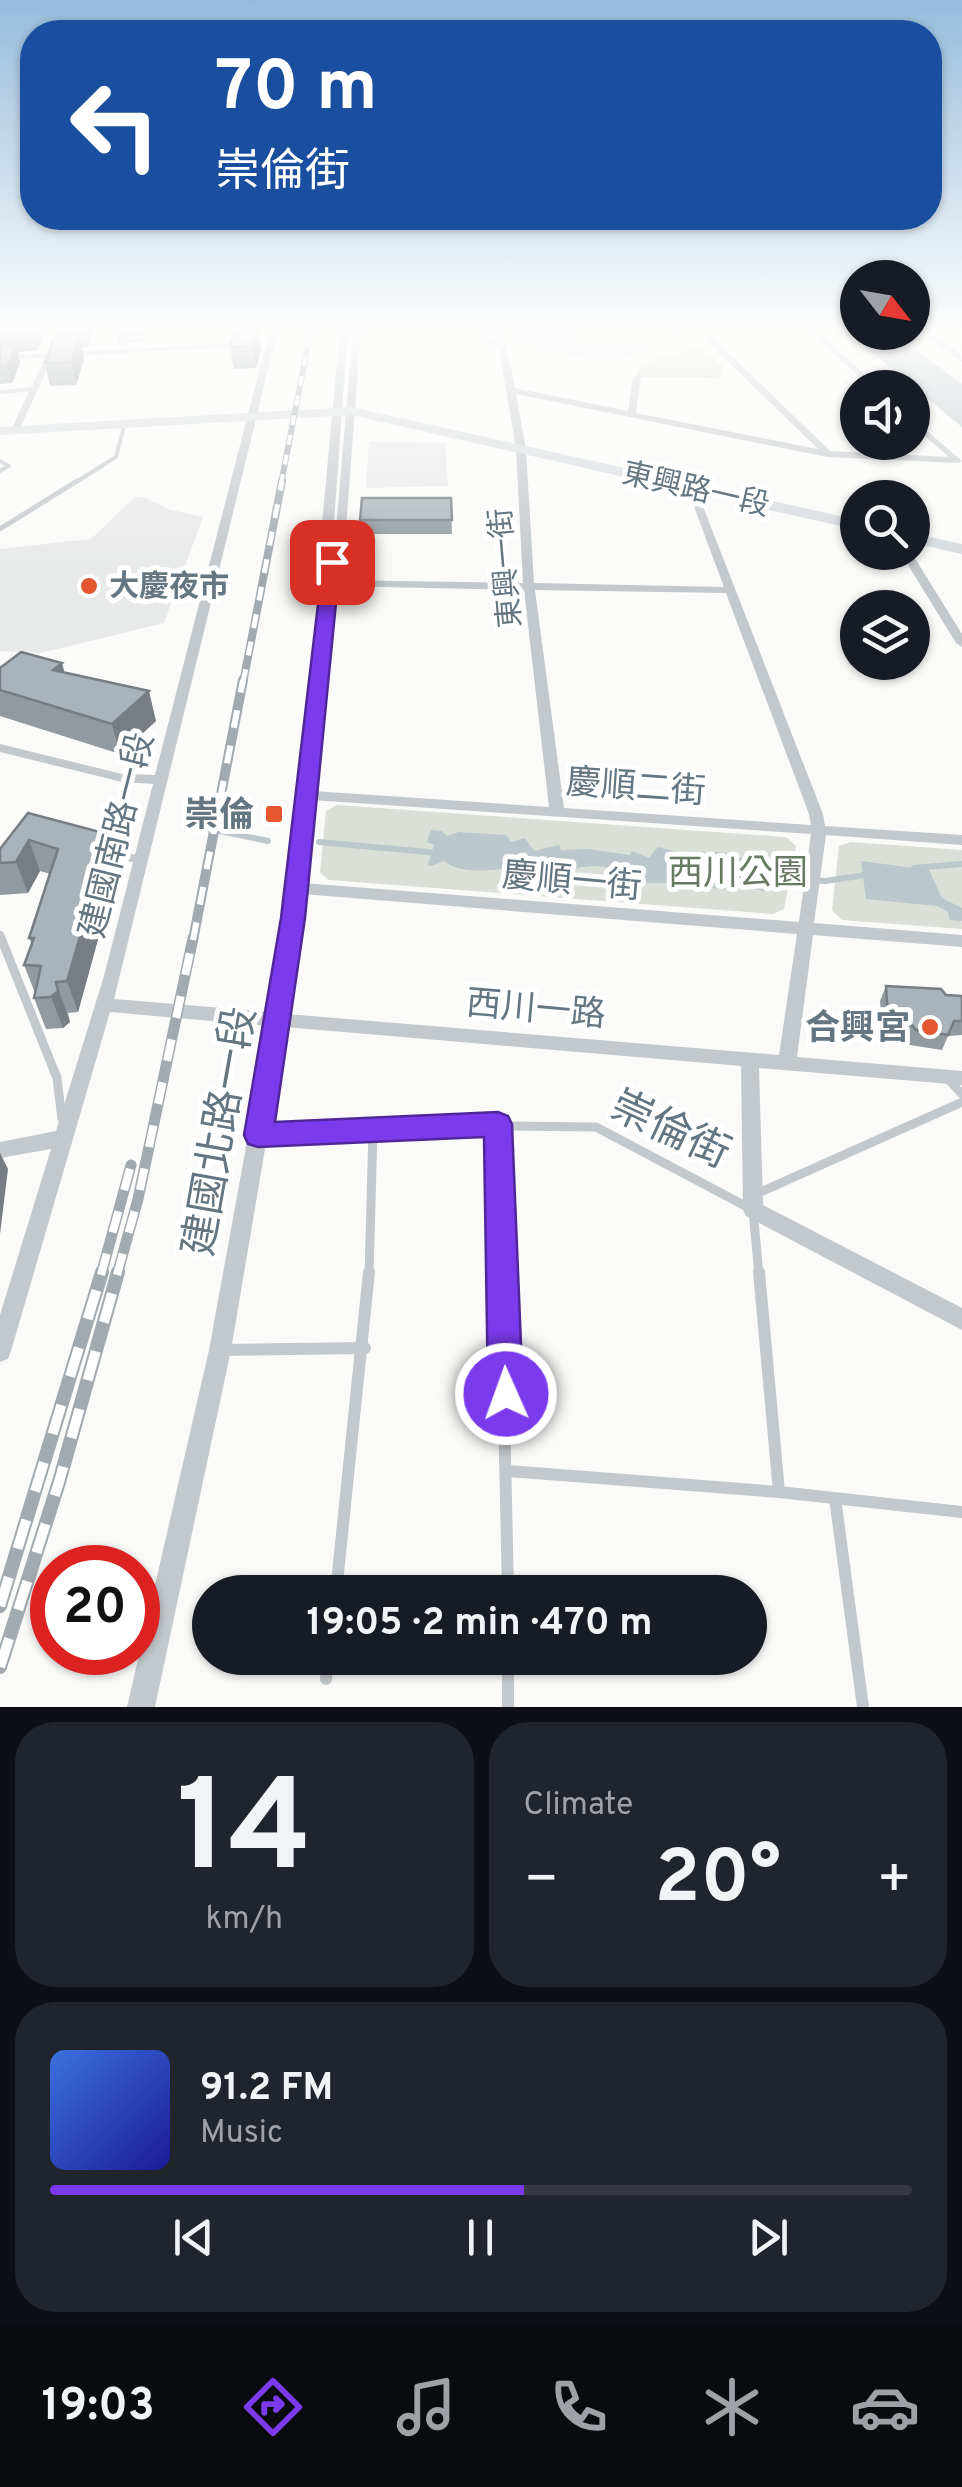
<!DOCTYPE html>
<meta charset="utf-8">
<style>
body{margin:0;font-family:Overpass,"Noto Sans TC",sans-serif;background:#20242c;color:#f1f3f6;height:100vh;display:flex;flex-direction:column;font-size:38px;white-space:nowrap}
*{box-sizing:border-box;margin:0}
p{font-size:32px;color:#9ea1a6}
.icon{flex:none;width:55px;height:55px;fill:none;stroke:currentColor;stroke-width:2;stroke-linecap:round;stroke-linejoin:round}
.map{position:relative;height:1707px;overflow:hidden}
.drawer{display:flex;flex-direction:column;gap:15px;padding:15px;background:#0d0f14;flex:1}
.drawer>*{flex:none}
.banner{position:absolute;left:20px;top:20px;width:922px;height:210px;border-radius:40px;box-shadow:0 2px 8px #0004;background:#1a4fa0;color:#fff;overflow:hidden}
.needle{width:65px;rotate:121deg}
.buttons{position:absolute;left:840px;top:260px;display:grid;gap:20px}
.buttons a{display:grid;place-items:center;width:90px;height:90px;border-radius:50%;background:#171b24;box-shadow:0 2px 8px #0004;font-size:50px}
.speed{position:absolute;left:30px;top:1545px;display:flex;gap:20px;font-size:50px;font-weight:700;text-align:center}
.speed>*{display:grid;place-content:center;width:130px;height:130px;border-radius:50%;background:#171b24;box-shadow:0 2px 8px #0004;line-height:1}
.speed .limit{border:15px solid #d22;background:#fff;color:#111}
.pin{position:absolute;display:grid;place-items:center;width:85px;height:85px;color:#fff;margin:-42px;border-radius:20px;box-shadow:0 5px 15px #0006}
.me{position:absolute;width:110px;margin:-55px;rotate:358deg;stroke-linejoin:round;filter:drop-shadow(0 0 8px #0008)}
.turn{display:flex;align-items:center;gap:35px;height:210px;padding:0 30px;font-size:45px}
.turn .icon{width:130px;height:130px;stroke-width:2.5}
.turn b{display:block;font-size:70px;line-height:85px}
.big{font-size:75px;font-weight:700;line-height:1.1}
.drawer .tile{flex:1;display:flex;flex-direction:column;justify-content:center;gap:15px;min-width:0;padding:0 35px;border-radius:40px;background:#20242c}
.drawer .dial{align-items:center;gap:0}
.dial b{font-size:130px;line-height:1}
.song{display:flex;align-items:center;gap:30px}
.cover{width:120px;height:120px;border-radius:15px;background:linear-gradient(135deg,hsl(220 70% 55%),hsl(240 70% 35%))}
.played{height:10px;border-radius:5px;background:linear-gradient(90deg,#7c3aed 55%,#363941 55%)}
.keys{display:flex;justify-content:space-around;direction:ltr}
.heat{display:flex;justify-content:space-between;align-items:center;font-size:55px;direction:ltr}
.drawer .tiles{flex:1;display:grid;gap:15px;grid-template-columns:1fr 1fr}
.tile:last-child{grid-column:span 2}
.trip{position:absolute;left:192px;top:1575px;width:575px;height:100px;border-radius:50px;background:#171b24;box-shadow:0 2px 8px #0004;font-weight:700;line-height:100px;text-align:center}
.menu{display:flex;height:160px;justify-content:space-around;align-items:center;background:#090b0e;color:#9ea1a6}
.menu .icon{width:70px;height:70px}
.menu .selected{color:#7c3aed}
.menu b{font-size:45px;color:#f1f3f6}
.map>svg:first-child{display:block}
.built{fill:#e8e9e9}
.green{fill:#dadfd7}
.water{fill:#bbc7cb}
.lines{fill:none;stroke-linecap:round;stroke-linejoin:round}
.stream{stroke:#bbc7cb;stroke-width:6}
.lane-far4{stroke:#c3c8cc;stroke-width:4}
.lane-far3{stroke:#c3c8cc;stroke-width:5}
.lane-far2{stroke:#c3c8cc;stroke-width:8}
.lane-far1{stroke:#c3c8cc;stroke-width:9}
.lane{stroke:#c3c8cc;stroke-width:12}
.street{fill:#c3c8cc;fill-rule:evenodd}
.secondary{fill:#d6dbdf;fill-rule:evenodd}
.rail-far4-casing{stroke:#a2aab0;stroke-width:6}
.rail-far3-casing{stroke:#a2aab0;stroke-width:8}
.rail-far2-casing{stroke:#a2aab0;stroke-width:10}
.rail-far1-casing{stroke:#a2aab0;stroke-width:11}
.rail-casing{stroke:#a2aab0;stroke-width:14}
.rail-far4{stroke:#fff;stroke-width:4;stroke-dasharray:10;stroke-linecap:butt}
.rail-far3{stroke:#fff;stroke-width:5;stroke-dasharray:14;stroke-linecap:butt}
.rail-far2{stroke:#fff;stroke-width:6;stroke-dasharray:18;stroke-linecap:butt}
.rail-far1{stroke:#fff;stroke-width:8;stroke-dasharray:22;stroke-linecap:butt}
.rail{stroke:#fff;stroke-width:10;stroke-dasharray:30;stroke-linecap:butt}
.wall{fill:#929a9f}
.shaded-wall{fill:#777d82}
.building{fill:#aab3b9;stroke:#777d82;stroke-width:2.5}
.route{fill:#7c3aed;stroke:#51269a;stroke-width:2.5}
.poi-dot{fill:#e4572e;stroke:#fff;stroke-width:4}
.labels{text-anchor:middle;stroke-width:10;stroke-linejoin:round;paint-order:stroke}
.far-street-label{font-size:30px;fill:#657683;stroke:#fff}
.far-poi-label{font-size:30px;font-weight:bold;fill:#657683;stroke:#fff;text-anchor:start}
.street-label{font-size:35px;fill:#657683;stroke:#fff}
.poi-label{font-size:35px;font-weight:bold;fill:#657683;stroke:#fff;text-anchor:end}
.park-label{font-size:35px;fill:#687a64;stroke:#fff}
.near-street-label{font-size:42px;fill:#657683;stroke:#fff}
</style>
<div class="map">
<svg width="962" height="1707" viewBox="0 0 962 1707">
<rect width="100%" height="100%" fill="#fafaf8"/>
<!-- built -->
<path class="built" d="M446,329H693L617,361L581,357L521,345L508,338Z
M369,442L445,443L448,486L366,488Z
M135,497H143L168,509L203,517L164,623L41,653L0,651V549L91,539Z"/>
<!-- green -->
<path class="green" d="M581,329H685C639,348 626,355 577,339L573,334Z
M694,349L708,352L725,369H719L723,373L718,378L637,377L640,364Z
M337,805L786,837L796,846L784,909L773,914L329,880L320,873L326,811Z
M851,842L962,850V929L842,920L832,910L839,846Z"/>
<!-- water -->
<path class="water" d="M844,329L894,333L962,384V427Z
M431,830L442,831L447,836L459,832L506,835L511,842L525,838L534,851L559,845L561,850L588,849L630,855L632,851L649,858L658,847L685,854L690,851L732,853L740,858L760,856L766,892L742,885C728,891 700,889 687,881C672,881 658,886 641,881C627,876 612,867 596,866C570,865 534,886 512,868C492,870 461,875 444,861L431,866L428,865L434,845L427,842Z
M861,861L929,870L942,898L962,908V921L950,920L948,912L937,906L866,899Z"/>
<g class="lines">
<!-- stream -->
<path class="stream" d="M190,825L268,841
M319,842L438,853
M914,868L962,864
M760,876L825,881L872,874"/>
<!-- lane-far4 -->
<path class="lane-far4" d="M476,329L500,335
M0,392L35,389
M0,461L9,466L0,471
M73,484L116,457L125,423"/>
<!-- lane-far3 -->
<path class="lane-far3" d="M0,529L77,481"/>
<!-- lane-far2 -->
<path class="lane-far2" d="M100,849L139,860
M0,935L2,940"/>
<!-- lane-far1 -->
<path class="lane-far1" d="M1,938L57,1078L62,1119
M948,1079L962,1094
M503,1126L596,1127L753,1210L759,1275
M498,1127L501,1275
M756,1194L962,1102
M369,1275L373,1130"/>
<!-- lane -->
<path class="lane" d="M501,1272L508,1592
M225,1350L365,1348
M508,1471L779,1492L759,1272
M779,1492L962,1512
M835,1498L863,1707
M336,1592L369,1272
M508,1658V1707
M326,1679L328,1658"/>
<!-- street -->
<path class="street" d="M59,329H67L56,353L251,342L255,344L251,346L53,357L19,430L12,432L11,430L45,358L0,360V356L48,353Z
M270,329H278L114,999L270,1012L277,978L327,562L320,546L340,329H348L332,549L335,542L353,329H361L345,542L337,562L336,580L523,583L516,449L499,347L477,341V337L506,344L515,388L628,411L633,377L637,375L641,377L636,413L818,449L704,338L711,336L830,451L949,457L912,425V418L962,461L958,463L827,457L516,394L526,449L534,583L724,587L687,488L695,486L823,814L825,826L962,835V845L826,835L814,923L962,935V947L813,935L797,1057L962,1071V1085L759,1068L763,1205L962,1308V1330L746,1216L743,1210L741,1066L285,1027L269,1127L502,1118L509,1120L511,1126L509,1132L502,1134L266,1143L231,1350L155,1707H127L209,1350L268,1026L110,1012L11,1351L8,1359L0,1362V1315L51,1149L0,1158V1142L56,1131L104,976L153,784L122,782L0,752V744L122,774L155,775ZM335,586L524,590L549,807L313,791ZM535,590L726,593L809,814L811,825L564,808ZM312,800L811,834L799,922L303,883ZM302,894L797,934L779,1055L287,1014Z
M807,329H815L880,388H871Z
M918,329H926L962,356V362Z
M900,552H911L962,634V647L956,643Z"/>
<!-- secondary -->
<path class="secondary" d="M351,407L858,520V530L351,415L0,435V427Z
M912,533L962,544V554L912,543Z"/>
<defs>
<path id="rail-far4" d="M281,484L311,329"/>
<path id="rail-far3" d="M243,683L282,481"/>
<path id="rail-far2" d="M193,940L243,680"/>
<path id="rail-far1" d="M101,1275L131,1165
M117,1275L138,1199L193,938"/>
<path id="rail" d="M0,1606L102,1272
M0,1667L59,1482L118,1272"/>
</defs>
<!-- rail-far4 casing -->
<use href="#rail-far4" class="rail-far4-casing"/>
<!-- rail-far3 casing -->
<use href="#rail-far3" class="rail-far3-casing"/>
<!-- rail-far2 casing -->
<use href="#rail-far2" class="rail-far2-casing"/>
<!-- rail-far1 casing -->
<use href="#rail-far1" class="rail-far1-casing"/>
<!-- rail casing -->
<use href="#rail" class="rail-casing"/>
<!-- rail-far4 -->
<use href="#rail-far4" class="rail-far4"/>
<!-- rail-far3 -->
<use href="#rail-far3" class="rail-far3"/>
<!-- rail-far2 -->
<use href="#rail-far2" class="rail-far2"/>
<!-- rail-far1 -->
<use href="#rail-far1" class="rail-far1"/>
<!-- rail -->
<use href="#rail" class="rail"/>
</g>
<!-- wall -->
<path class="wall" d="M0,329L38,350L18,352L20,363L12,383L0,384Z
M57,329H93L88,347L82,348L84,359L76,385L50,386L45,363L59,338Z
M115,329H145L143,342L118,344Z
M235,329L261,350L256,368L234,369L230,347Z
M451,498L452,534H361L360,520Z
M0,668L65,672L156,721L120,754L0,716Z
M28,813L116,874L78,1012L68,1013L70,1022L63,1028L46,1029L34,998L35,993L24,965L32,945L29,938L50,874L40,871L28,893L0,895V849Z
M886,986L962,996V1035L948,1036L942,1050L910,1045L902,1036L883,1034L880,1001Z"/>
<!-- shaded-wall -->
<path class="shaded-wall" d="M35,329H47L38,350L18,352L20,363L12,383L7,366L0,353V336Z
M84,329H93L88,347Z
M259,329L261,350L256,368L253,346Z
M80,337L84,359L76,385L71,362Z
M62,663L70,692L53,670Z
M149,691L156,721L120,754L112,724Z
M29,840L40,871L28,893L16,862Z
M107,843L116,874L78,1012L67,981Z
M56,982L70,1022L63,1028L51,997Z
M0,1153L8,1169L0,1234Z"/>
<!-- building -->
<path class="building" d="M0,329H35L34,333L0,336Z
M235,329H258L253,346L230,347Z
M80,337L71,362L45,363L54,338Z
M0,345L16,346L7,366H0Z
M362,498H451L452,520H360Z
M21,652L62,663L53,670L149,691L112,724L0,690V668Z
M28,813L100,832L107,843L67,981L56,982L58,991L51,997L34,998L41,966L24,965L34,938H29L58,849L29,840L16,862L0,863V849Z
M886,986L941,989L946,995L962,996V1021H954L948,1035L916,1030L908,1021L888,1019Z"/>
<!-- sky -->
<linearGradient id="sky" x2="0" y2="1"><stop stop-color="#96bcdc"/><stop offset="0.58" stop-color="#fdfdfc"/><stop offset="1" stop-color="#fdfdfc" stop-opacity="0"/></linearGradient>
<rect width="962" height="568" fill="url(#sky)"/>
<!-- route -->
<path class="route" d="M332,558L340,562L305,918L275,1122L498,1112L508,1116L512,1124L523,1394L518,1406L506,1412L494,1406L488,1394L484,1137L258,1147L248,1144L244,1135L281,918L323,562Z"/>
<!-- markers -->
<g class="poi-dot">
<circle cx="89" cy="586" r="10"/>
<rect x="264" y="804" width="20" height="20" rx="5"/>
<circle cx="930" cy="1027" r="10"/>
</g>
<g class="labels">
<!-- far-street labels -->
<g class="far-street-label">
<text transform="translate(696 489) rotate(13)" y="10">東興路一段</text>
<text transform="translate(505 568) rotate(-95)" y="10">東興一街</text>
</g>
<!-- far-poi labels -->
<g class="far-poi-label">
<text x="109" y="596">大慶夜市</text>
</g>
<!-- street labels -->
<g class="street-label">
<text transform="translate(636 786) rotate(4)" y="12">慶順二街</text>
<text transform="translate(116 835) rotate(-76)" y="12">建國南路一段</text>
<text transform="translate(572 880) rotate(5)" y="12">慶順一街</text>
<text transform="translate(536 1008) rotate(5)" y="12">西川一路</text>
</g>
<!-- poi labels -->
<g class="poi-label">
<text x="254" y="826">崇倫</text>
<text x="910" y="1039">合興宮</text>
</g>
<!-- park labels -->
<g class="park-label">
<text x="738" y="884">西川公園</text>
</g>
<!-- near-street labels -->
<g class="near-street-label">
<text transform="translate(671 1128) rotate(25)" y="15">崇倫街</text>
<text transform="translate(218 1131) rotate(-80)" y="15">建國北路一段</text>
</g>
</g>
</svg>
<div class="buttons">
<a><svg class="needle" viewBox="-14 -14 28 28"><path d="M0-13l5 13h-10z" fill="#e53935"/><path d="M0 13l5-13h-10z" fill="#9ea1a6"/></svg></a>
<a><svg class="icon" aria-label="sound" viewBox="0 0 24 24"><path d="M4 9h4l5-4v14l-5-4H4zM17 9q2 3 0 6"/></svg></a>
<a><svg class="icon" aria-label="search" viewBox="0 0 24 24"><circle cx="10" cy="10" r="6"/><path d="M15 15l6 6"/></svg></a>
<a><svg class="icon" aria-label="layers" viewBox="0 0 24 24"><path d="M12 4l9 5-9 5-9-5zM3 14l9 5 9-5"/></svg></a>
</div>
<div class="speed"><div class="limit">20</div></div>
<div class="pin" style="left:332px;top:562px;background:#d93025"><svg class="icon" aria-label="arrive" viewBox="0 0 24 24"><path d="M6 21V4h12l-3 4 3 4H6"/></svg></div>
<svg class="me" style="left:506px;top:1394px" viewBox="-20 -20 40 40"><circle r="17" fill="#7c3aed" stroke="#fff" stroke-width="3"/><path d="M0-11L8 9 0 5-8 9z" fill="#fff"/></svg>
<div class="trip">19:05 · 2 min · 470 m</div>
<div class="banner">
<div class="turn"><svg class="icon" aria-label="left" viewBox="0 0 24 24"><path d="M17 20v-9H6M10 6l-5 5 5 5"/></svg><div><b>70 m</b>崇倫街</div></div>
</div>
</div>
<section class="drawer">
<div class="tiles">
<div class="tile dial"><b>14</b><p>km/h</p></div>
<div class="tile"><p>Climate</p>
<div class="heat"><a>−</a><b class="big">20°</b><a>+</a></div>
</div>
<div class="tile">
<div class="song"><i class="cover"></i><div><b>91.2 FM</b><p>Music</p></div></div>
<div class="played"></div>
<div class="keys"><svg class="icon" aria-label="previous" viewBox="0 0 24 24"><path d="M18 5L8 12l10 7zM5 5v14"/></svg><svg class="icon" aria-label="pause" viewBox="0 0 24 24"><path d="M8 5v14M16 5v14"/></svg><svg class="icon" aria-label="next" viewBox="0 0 24 24"><path d="M6 5l10 7-10 7zM19 5v14"/></svg></div>
</div>
</div>
</section>
<nav class="menu">
<b>19:03</b>
<svg class="icon selected" aria-label="directions" viewBox="0 0 24 24"><path d="M12 3l9 9-9 9-9-9zM9 14v-3h6M13 9l2 2-2 2"/></svg>
<svg class="icon" aria-label="music" viewBox="0 0 24 24"><path d="M9 18V5l10-2v13"/><circle cx="6" cy="18" r="3"/><circle cx="16" cy="16" r="3"/></svg>
<svg class="icon" aria-label="phone" viewBox="0 0 24 24"><path d="M5 4h4l2 5-3 2q2 4 5 5l2-3 5 2v4C11 20 4 13 5 4z"/></svg>
<svg class="icon" aria-label="climate" viewBox="0 0 24 24"><path d="M12 3v18M4 7l16 10M4 17L20 7"/></svg>
<svg class="icon" aria-label="car" viewBox="0 0 24 24"><path d="M5 17H2v-5l4-1 3-4h7l3 4 3 1v5h-3M9 17h6M6 11h13"/><circle cx="7" cy="17" r="2"/><circle cx="17" cy="17" r="2"/></svg>
</nav>
